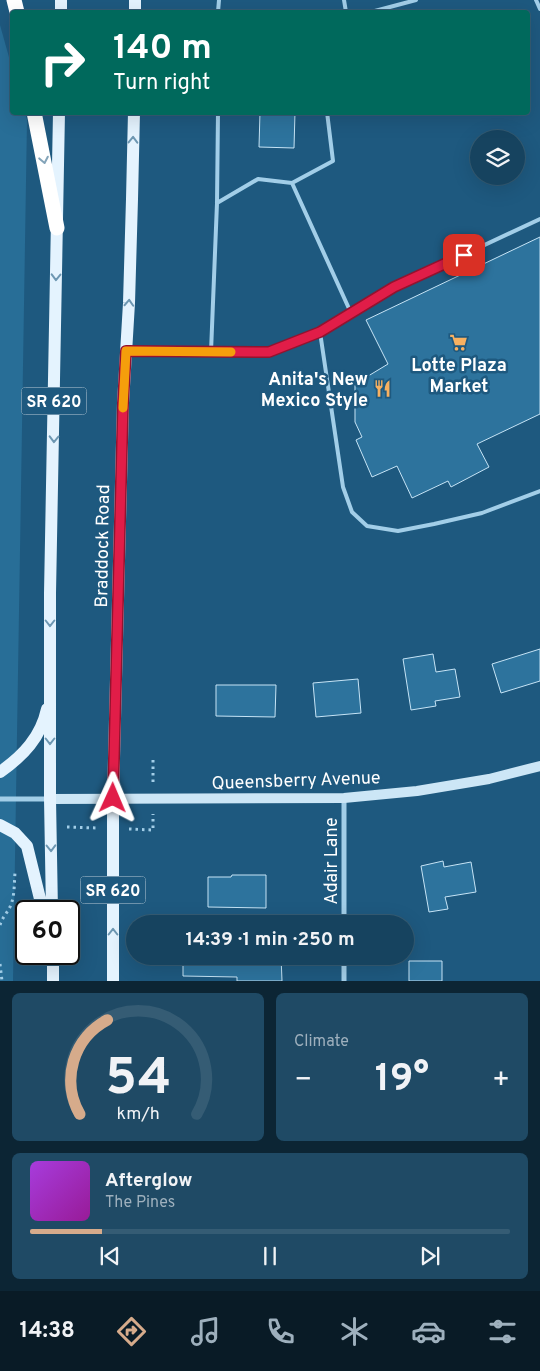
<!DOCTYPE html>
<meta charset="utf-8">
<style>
body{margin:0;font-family:Overpass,sans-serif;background:#1f4a65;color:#f1f3f6;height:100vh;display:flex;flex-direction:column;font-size:19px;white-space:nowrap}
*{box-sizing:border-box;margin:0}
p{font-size:16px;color:#9eb0bd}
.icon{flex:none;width:28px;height:28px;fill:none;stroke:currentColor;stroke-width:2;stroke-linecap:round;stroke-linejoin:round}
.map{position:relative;height:981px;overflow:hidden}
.sheet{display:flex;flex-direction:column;gap:12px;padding:12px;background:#0c2534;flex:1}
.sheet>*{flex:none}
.banner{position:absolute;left:10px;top:10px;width:520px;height:105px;border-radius:5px;box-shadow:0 5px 20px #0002,0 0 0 1px #355c74;background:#00695c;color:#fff;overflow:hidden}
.fabs{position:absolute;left:470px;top:130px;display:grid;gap:10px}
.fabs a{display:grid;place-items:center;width:55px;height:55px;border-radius:50%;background:#16435f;box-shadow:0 5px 20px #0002,0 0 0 1px #355c74;font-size:25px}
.speed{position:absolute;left:15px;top:900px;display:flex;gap:10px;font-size:25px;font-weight:700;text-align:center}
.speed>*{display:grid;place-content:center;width:65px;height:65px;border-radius:50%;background:#16435f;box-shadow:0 5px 20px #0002,0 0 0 1px #355c74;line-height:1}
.speed .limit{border:2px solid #111;border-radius:8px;background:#fff;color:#111}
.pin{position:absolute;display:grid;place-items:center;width:42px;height:42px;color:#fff;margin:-21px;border-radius:10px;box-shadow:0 2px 8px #0006}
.me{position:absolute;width:55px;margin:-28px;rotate:1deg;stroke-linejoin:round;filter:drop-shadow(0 0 4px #0008)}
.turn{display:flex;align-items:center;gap:18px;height:105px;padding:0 20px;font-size:22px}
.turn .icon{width:65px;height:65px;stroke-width:2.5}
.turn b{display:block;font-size:35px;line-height:42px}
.big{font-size:38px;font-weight:700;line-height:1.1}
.sheet .card{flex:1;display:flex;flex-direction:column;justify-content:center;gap:8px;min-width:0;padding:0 18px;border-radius:8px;background:#1f4a65}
.sheet .dial{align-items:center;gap:0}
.dial svg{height:130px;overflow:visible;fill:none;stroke:#355c74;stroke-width:7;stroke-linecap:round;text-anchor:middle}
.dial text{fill:#f1f3f6;stroke:none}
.song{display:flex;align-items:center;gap:15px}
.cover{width:60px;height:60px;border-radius:8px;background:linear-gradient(135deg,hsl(280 70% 55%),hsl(300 70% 35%))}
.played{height:5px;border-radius:2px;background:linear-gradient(90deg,#d6ab8b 15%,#355c74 15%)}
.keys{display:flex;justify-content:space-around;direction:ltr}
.heat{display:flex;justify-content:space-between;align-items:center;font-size:28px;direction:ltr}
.sheet .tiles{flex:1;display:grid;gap:12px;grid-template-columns:1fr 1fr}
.card:last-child{grid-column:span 2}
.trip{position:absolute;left:126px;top:915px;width:288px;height:50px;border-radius:25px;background:#16435f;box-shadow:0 5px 20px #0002,0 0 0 1px #355c74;font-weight:700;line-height:50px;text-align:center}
.dock{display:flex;height:80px;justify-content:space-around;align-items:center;background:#091b26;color:#9eb0bd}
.dock .icon{width:35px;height:35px}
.dock .active{color:#d6ab8b}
.dock b{font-size:22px;color:#f1f3f6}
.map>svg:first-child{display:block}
.green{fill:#286e97}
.building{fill:#2d739d;stroke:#c6e4f6}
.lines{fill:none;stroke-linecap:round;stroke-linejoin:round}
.path{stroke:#a2cee8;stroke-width:3;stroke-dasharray:2.5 4;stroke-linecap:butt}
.lane{stroke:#a2cee8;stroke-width:4}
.street{stroke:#a2cee8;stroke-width:5}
.secondary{stroke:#cce6f6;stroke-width:10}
.primary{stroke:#e4f3fe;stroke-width:12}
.highway{stroke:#fff;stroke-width:15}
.oneway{stroke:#6d97b2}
.oneway2{stroke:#83a4b9}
.route-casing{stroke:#92132f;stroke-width:12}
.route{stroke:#e11d48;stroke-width:9}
.slow{stroke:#f59e0b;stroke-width:9}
.labels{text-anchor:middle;stroke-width:5;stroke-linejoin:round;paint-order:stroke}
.shield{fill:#1e597f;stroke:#bccdd9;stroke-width:1}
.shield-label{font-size:16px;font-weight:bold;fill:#fff}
.poi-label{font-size:18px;font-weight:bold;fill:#fff;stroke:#1e597f}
.street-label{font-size:18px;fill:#fff;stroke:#1e597f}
</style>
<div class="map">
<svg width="540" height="981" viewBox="0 0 540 981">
<rect width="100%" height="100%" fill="#1e597f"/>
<!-- green -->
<path class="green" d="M0,25L12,68V112L25,113L27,120L13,981H0Z"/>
<!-- building -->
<path class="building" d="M260,112H295L294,148L259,147Z
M540,237V414L477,444L489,467L451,487L448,481L412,498L397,466L372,477L356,440L362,437L355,422V384L388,364L366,320Z
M540,649V681L501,693L492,664Z
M433,654L436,672L455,669L460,697L435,701L436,706L411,710L403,659Z
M358,679L361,713L316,717L313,683Z
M216,685H276L275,717L216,716Z
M443,861L444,867L471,862L476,892L445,897L448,909L429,912L421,866Z
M232,875H266V908L208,907V877H231Z
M183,956H281L282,981H237V977L183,976Z
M409,961H442V981H409Z"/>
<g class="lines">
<!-- path -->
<path class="path" d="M153,760V785
M67,827L98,828
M129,829L153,830V814
M0,925C2,918 7,913 10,907C15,896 14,884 15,873
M0,964L2,981"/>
<!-- lane -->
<path class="lane" d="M344,0L346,12
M536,0L540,9
M218,12L219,0
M371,12L416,0
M292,183L351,313
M217,203L258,179L292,183L333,161L327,112
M320,332L343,487L352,512L367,526L398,531L434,524L482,513L540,491
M128,351L269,352L320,332L395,287L540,219
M211,352L217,203L218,112"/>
<!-- street -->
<path class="street" d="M344,798V924
M0,799H49
M344,956V981"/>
<!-- secondary -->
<path class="secondary" d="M50,799L344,798L417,791L489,779L540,766"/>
<!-- primary -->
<path class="primary" d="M61,12V0
M135,12V0
M0,772C23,756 41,737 47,709
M0,825L15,833L27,846L43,911
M52,911L50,799V593L59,112
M53,954V981
M113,981V798L123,403L129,303L132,199L134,112"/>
<!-- highway -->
<path class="highway" d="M14,0L17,12
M34,112L57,228"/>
</g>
<!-- one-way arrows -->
<defs><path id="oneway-chevron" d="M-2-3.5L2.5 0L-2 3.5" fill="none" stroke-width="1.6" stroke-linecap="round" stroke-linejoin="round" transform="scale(1.25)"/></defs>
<g class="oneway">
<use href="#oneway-chevron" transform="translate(133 140) rotate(-89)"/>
<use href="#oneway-chevron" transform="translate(56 277) rotate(91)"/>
<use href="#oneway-chevron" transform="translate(129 303) rotate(-87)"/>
<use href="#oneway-chevron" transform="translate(54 439) rotate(91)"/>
<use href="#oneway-chevron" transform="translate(50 623) rotate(90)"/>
<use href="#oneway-chevron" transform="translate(50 741) rotate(90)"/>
<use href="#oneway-chevron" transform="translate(51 848) rotate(89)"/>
<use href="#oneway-chevron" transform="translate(113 932) rotate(-90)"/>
</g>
<use class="oneway2" href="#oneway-chevron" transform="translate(44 160) rotate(79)"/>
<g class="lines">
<defs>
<path id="route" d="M113,798L123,403L126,351L269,352L320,332L394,287L464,255"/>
</defs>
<!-- route casing -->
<use href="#route" class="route-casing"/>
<!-- route -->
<use href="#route" class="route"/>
<!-- slow -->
<path class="slow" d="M123,408L126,351L231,352"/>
</g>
<!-- icons -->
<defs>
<symbol id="supermarket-bare" viewBox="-9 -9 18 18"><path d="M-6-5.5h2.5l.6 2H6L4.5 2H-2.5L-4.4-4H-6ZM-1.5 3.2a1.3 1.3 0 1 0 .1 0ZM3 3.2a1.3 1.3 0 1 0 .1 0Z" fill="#f7b161" stroke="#1e597f" stroke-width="2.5" paint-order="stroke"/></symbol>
<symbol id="restaurant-bare" viewBox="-9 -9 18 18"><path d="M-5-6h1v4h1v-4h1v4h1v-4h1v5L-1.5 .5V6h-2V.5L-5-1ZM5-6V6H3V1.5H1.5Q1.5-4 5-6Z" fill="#f7b161" stroke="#1e597f" stroke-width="2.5" paint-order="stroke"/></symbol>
</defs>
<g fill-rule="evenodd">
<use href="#supermarket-bare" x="446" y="330" width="25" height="25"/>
<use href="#restaurant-bare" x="370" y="376" width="25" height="25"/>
</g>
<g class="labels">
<!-- shield labels -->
<g class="shield">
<rect x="21.5" y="387.5" width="65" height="27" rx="4"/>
<rect x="80.5" y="876.5" width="65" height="27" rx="4"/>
</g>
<g class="shield-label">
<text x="54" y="407">SR 620</text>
<text x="113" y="896">SR 620</text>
</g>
<!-- poi labels -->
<g class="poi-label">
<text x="459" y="371">Lotte Plaza<tspan x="459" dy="21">Market</tspan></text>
<text x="368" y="385" text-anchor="end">Anita's New<tspan x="368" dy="21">Mexico Style</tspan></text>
</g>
<!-- street labels -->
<g class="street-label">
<text transform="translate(102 546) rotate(-89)" y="6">Braddock Road</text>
<text transform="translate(296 780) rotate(-2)" y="6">Queensberry Avenue</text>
<text transform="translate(331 861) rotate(-90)" y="6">Adair Lane</text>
</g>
</g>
</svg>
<div class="fabs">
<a><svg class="icon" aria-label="layers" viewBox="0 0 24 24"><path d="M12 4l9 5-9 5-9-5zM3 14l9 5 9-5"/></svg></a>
</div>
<div class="speed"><div class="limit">60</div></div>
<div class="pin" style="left:464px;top:255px;background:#d93025"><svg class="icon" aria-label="arrive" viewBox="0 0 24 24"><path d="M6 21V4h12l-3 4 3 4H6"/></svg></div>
<svg class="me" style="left:113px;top:798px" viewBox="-20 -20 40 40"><path d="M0-17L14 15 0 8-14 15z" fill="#e11d48" stroke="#fff" stroke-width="4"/></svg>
<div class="trip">14:39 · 1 min · 250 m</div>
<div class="banner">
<div class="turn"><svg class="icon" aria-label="right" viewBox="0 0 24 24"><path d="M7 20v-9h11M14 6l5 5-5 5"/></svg><div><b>140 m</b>Turn right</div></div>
</div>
</div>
<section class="sheet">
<div class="tiles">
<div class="card dial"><svg viewBox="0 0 100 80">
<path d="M14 69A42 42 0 1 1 86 69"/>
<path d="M14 69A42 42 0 0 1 31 11" stroke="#d6ab8b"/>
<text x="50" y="56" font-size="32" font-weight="700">54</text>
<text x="50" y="72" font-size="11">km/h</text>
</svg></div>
<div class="card"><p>Climate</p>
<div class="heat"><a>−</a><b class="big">19°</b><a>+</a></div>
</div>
<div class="card">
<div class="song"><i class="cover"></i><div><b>Afterglow</b><p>The Pines</p></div></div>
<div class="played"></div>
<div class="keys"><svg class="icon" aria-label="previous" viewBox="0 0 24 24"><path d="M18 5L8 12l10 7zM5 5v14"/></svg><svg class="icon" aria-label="pause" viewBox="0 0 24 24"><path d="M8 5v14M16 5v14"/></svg><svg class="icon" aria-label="next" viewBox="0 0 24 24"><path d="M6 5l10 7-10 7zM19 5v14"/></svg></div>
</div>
</div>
</section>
<nav class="dock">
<b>14:38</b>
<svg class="icon active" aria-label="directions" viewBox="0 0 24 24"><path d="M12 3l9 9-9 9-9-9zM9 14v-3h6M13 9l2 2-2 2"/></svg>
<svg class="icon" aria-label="music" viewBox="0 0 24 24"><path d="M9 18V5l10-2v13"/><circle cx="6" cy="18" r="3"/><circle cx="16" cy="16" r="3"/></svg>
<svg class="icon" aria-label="phone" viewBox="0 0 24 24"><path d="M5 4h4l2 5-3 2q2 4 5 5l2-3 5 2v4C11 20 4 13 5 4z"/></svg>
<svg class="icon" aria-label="climate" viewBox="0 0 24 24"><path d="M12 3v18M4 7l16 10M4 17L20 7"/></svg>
<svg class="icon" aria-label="car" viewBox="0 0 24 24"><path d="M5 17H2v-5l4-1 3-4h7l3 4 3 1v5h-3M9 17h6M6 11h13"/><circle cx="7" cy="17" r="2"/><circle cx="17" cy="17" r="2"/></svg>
<svg class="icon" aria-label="filters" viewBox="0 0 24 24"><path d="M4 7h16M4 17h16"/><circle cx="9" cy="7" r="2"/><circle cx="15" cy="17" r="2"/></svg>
</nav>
